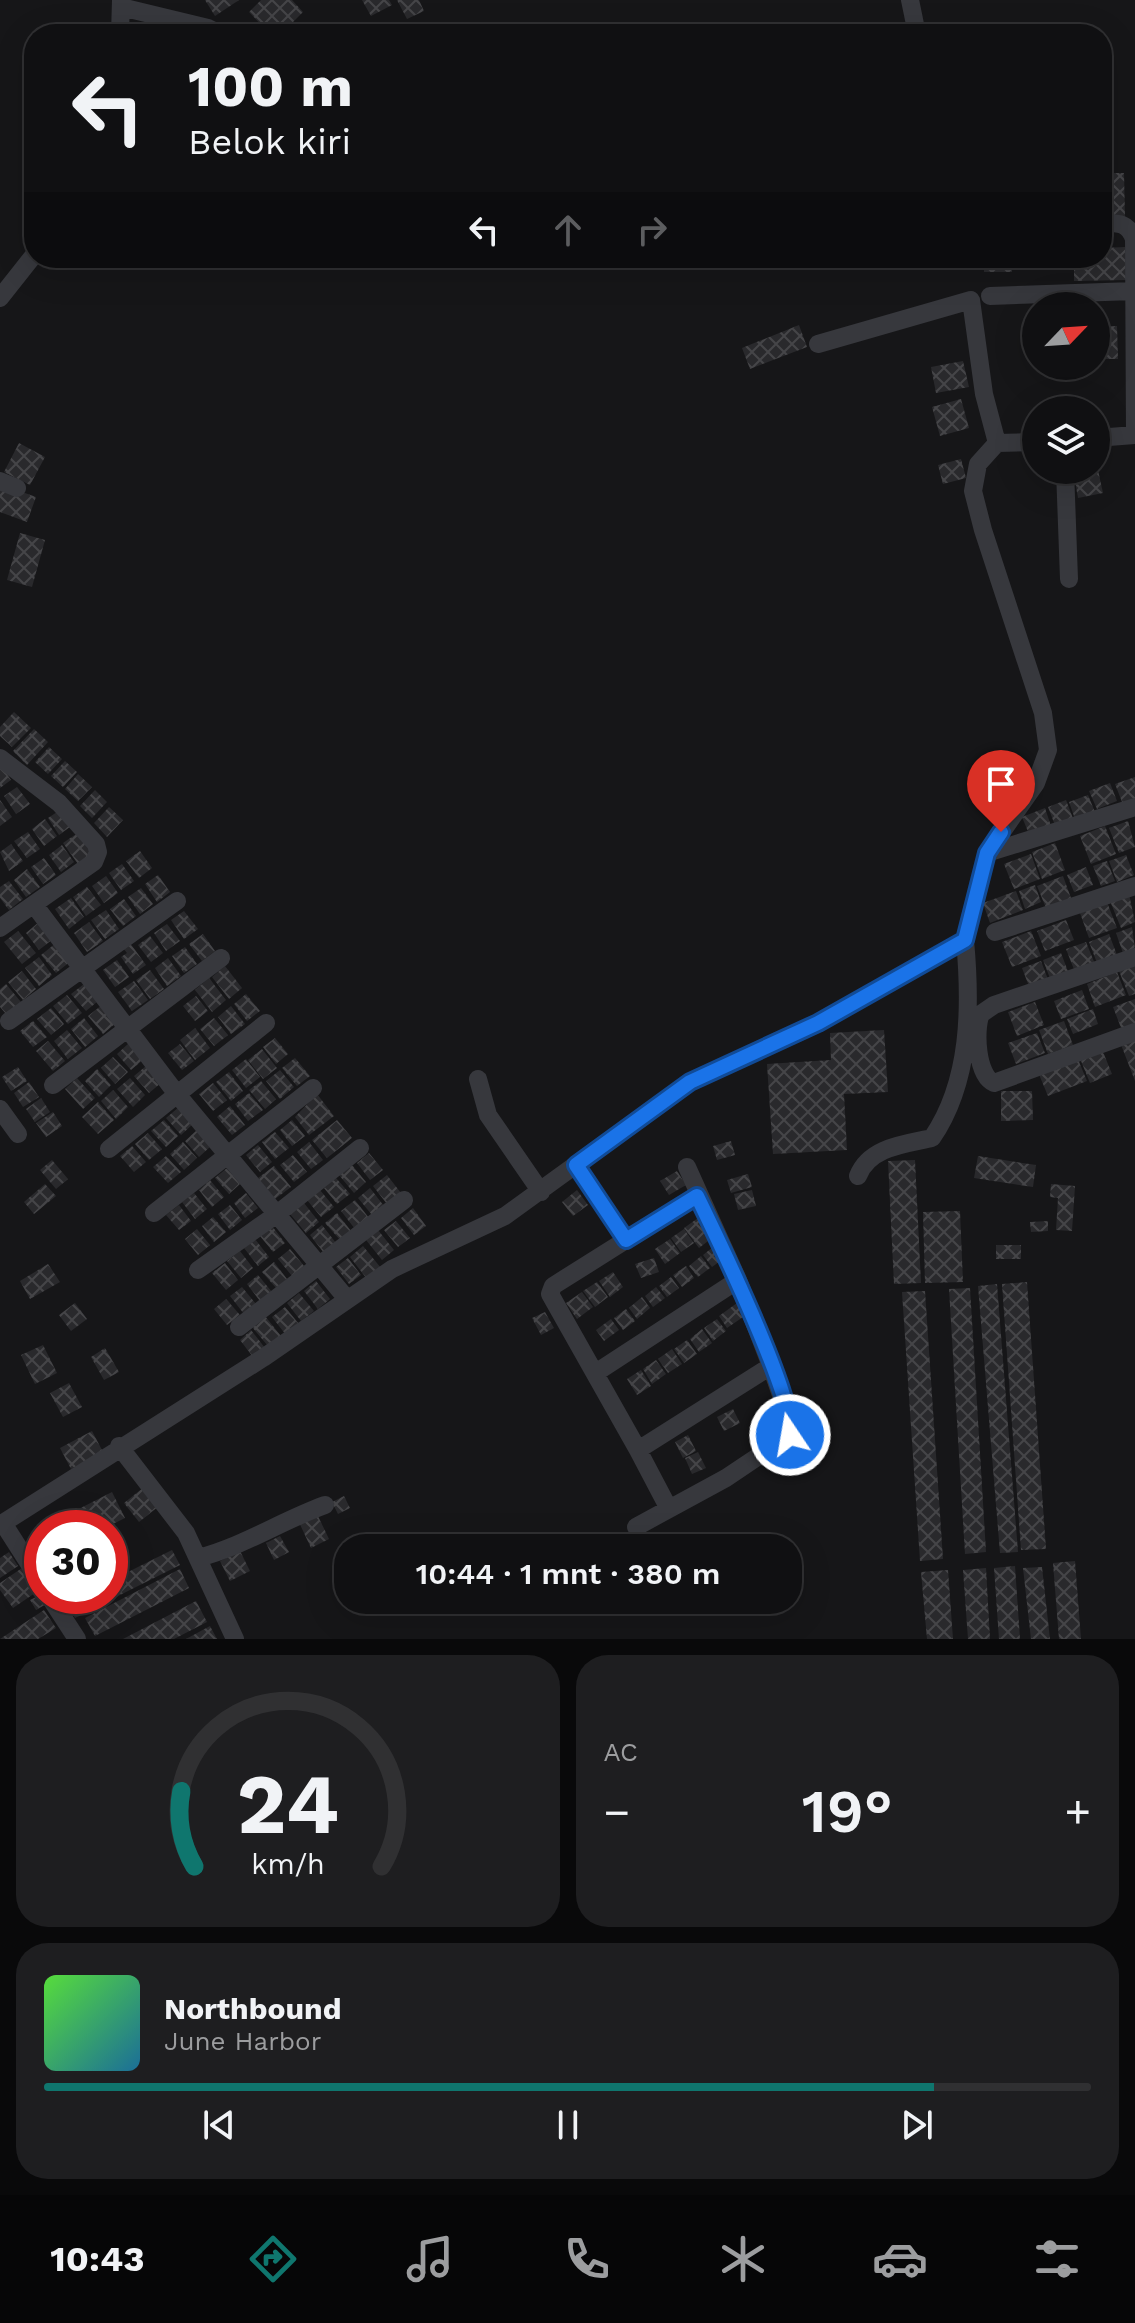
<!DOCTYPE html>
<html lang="id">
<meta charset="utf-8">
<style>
body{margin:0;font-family:"Work Sans",sans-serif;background:#1e1e20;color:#f1f3f6;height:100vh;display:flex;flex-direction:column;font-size:30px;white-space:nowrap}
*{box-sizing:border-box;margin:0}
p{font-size:26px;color:#9c9d9f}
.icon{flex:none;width:44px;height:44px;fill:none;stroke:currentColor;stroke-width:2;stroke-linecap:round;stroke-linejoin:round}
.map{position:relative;height:1639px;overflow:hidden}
.side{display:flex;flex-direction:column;gap:16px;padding:16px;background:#09090a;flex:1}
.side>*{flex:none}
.banner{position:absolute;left:24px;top:24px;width:1088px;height:244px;border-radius:32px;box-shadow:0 8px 32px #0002,0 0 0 2px #303032;background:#101012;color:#f1f3f6;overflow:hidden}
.needle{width:52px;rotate:65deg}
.controls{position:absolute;left:1022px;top:292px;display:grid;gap:16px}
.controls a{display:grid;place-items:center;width:88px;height:88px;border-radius:50%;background:#101012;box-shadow:0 8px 32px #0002,0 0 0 2px #303032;font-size:40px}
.speed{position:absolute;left:24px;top:1510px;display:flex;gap:16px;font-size:40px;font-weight:700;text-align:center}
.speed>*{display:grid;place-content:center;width:104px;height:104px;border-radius:50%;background:#101012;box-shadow:0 8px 32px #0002,0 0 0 2px #303032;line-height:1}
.speed .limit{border:12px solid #d22;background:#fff;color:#111}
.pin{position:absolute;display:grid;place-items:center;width:68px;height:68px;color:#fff;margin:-82px -34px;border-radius:50% 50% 50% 0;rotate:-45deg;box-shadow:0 0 8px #0007}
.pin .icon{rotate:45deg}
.me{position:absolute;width:88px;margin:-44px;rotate:348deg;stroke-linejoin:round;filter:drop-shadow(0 0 6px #0008)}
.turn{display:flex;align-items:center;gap:28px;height:168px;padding:0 32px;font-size:36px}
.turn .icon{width:104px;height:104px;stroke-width:2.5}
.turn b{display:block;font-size:56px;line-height:68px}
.lanes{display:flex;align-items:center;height:76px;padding:0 32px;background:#0003;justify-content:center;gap:40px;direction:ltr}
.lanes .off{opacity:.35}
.big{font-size:60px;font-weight:600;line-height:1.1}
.side .card{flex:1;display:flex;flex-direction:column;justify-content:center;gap:12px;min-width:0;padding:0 28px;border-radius:32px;background:#1e1e20}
.side .dial{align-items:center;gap:0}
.dial svg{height:208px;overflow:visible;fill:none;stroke:#303032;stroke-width:7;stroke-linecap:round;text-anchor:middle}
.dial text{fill:#f1f3f6;stroke:none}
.song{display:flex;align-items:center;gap:24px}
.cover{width:96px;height:96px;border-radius:12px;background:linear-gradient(135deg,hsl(110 70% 55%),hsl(200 70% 35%))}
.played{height:8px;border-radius:4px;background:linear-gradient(90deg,#0f766e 85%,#303032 85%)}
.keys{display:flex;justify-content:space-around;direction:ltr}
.heat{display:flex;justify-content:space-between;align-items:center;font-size:44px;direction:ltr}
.side .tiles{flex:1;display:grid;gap:16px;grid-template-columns:1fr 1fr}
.card:last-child{grid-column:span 2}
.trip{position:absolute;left:334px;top:1534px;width:468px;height:80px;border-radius:32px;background:#101012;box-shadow:0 8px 32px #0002,0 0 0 2px #303032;font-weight:600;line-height:80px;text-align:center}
.menu{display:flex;height:128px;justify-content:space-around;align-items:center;background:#060607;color:#9c9d9f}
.menu .icon{width:56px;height:56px}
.menu .active{color:#0f766e}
.menu b{font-size:36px;color:#f1f3f6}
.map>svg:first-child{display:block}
.building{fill:url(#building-cross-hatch)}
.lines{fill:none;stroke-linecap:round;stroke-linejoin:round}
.minor{stroke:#37383d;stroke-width:18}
.route-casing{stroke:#114b97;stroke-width:20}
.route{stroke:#1a73e8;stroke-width:14}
</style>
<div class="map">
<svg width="1135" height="1639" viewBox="0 0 1135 1639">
<defs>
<pattern id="building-cross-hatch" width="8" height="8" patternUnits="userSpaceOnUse" patternTransform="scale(2)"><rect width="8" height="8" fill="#29292c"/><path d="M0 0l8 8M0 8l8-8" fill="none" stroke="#454548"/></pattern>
</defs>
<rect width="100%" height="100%" fill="#161618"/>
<!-- building -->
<path class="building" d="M205,0H239L215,16Z
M261,0H292L303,12L281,34H270L249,12Z
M362,0H389L392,5L371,16Z
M397,0H419L424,11L407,19Z
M1102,173H1124L1125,217H1102Z
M1125,247L1126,280L1074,281V258H1102V248Z
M984,258H1012V272H984Z
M1033,258H1069V265H1034Z
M799,325L807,347L750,369L742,348Z
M1117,326L1118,359H1096V327Z
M963,361L969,387L936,393L931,367Z
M961,399L969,428L940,436L932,407Z
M19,443L45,457L30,485L4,472Z
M961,459L966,478L943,484L938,465Z
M1073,470H1098L1103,493L1078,498Z
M0,484L36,497L27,522L0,512Z
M20,533L45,540L32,587L7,580Z
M14,712L31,728L12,747L0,736V727Z
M34,729L48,742L27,765L13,751Z
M49,747L62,759L48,774L35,762Z
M65,761L77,772L63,787L51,776Z
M0,764L11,780L0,788Z
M78,774L92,787L78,801L65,789Z
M1135,777V802L1124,807L1115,784Z
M1110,783L1117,801L1097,809L1089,791Z
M17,787L30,804L16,814L4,796Z
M95,790L107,802L92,818L80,806Z
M1088,795L1095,812L1075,819L1069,802Z
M0,800L12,817L0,826Z
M1066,800L1074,821L1056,828L1048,807Z
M109,807L123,820L107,837L94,823Z
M63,808L74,824L59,835L48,818Z
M1045,808L1051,826L1029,834L1022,817Z
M45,819L57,836L44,846L32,829Z
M1128,821L1135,847L1119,853L1109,828Z
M1105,826L1116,854L1091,864L1080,836Z
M28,832L40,849L27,858L14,841Z
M79,832L94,853L78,864L63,843Z
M1055,843L1065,870L1042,879L1032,852Z
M11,844L23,861L9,871L0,852Z
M62,845L74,862L61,872L49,855Z
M140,851L152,868L139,878L126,861Z
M1031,854L1040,879L1014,889L1004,864Z
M1126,855L1134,875L1117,882L1109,861Z
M44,858L56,875L43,884L31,867Z
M1107,861L1115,881L1101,886L1093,866Z
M122,864L134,881L121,890L109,873Z
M1086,867L1093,885L1074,892L1067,875Z
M27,869L40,887L26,897L14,880Z
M158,875L170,892L157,902L145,884Z
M106,876L118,893L104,903L92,886Z
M1063,876L1071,898L1046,908L1037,886Z
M9,881L23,899L9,910L0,898V887Z
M1035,885L1041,902L1025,909L1019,891Z
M87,887L101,905L86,916L73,897Z
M141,888L153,904L140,914L128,897Z
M1016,891L1023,910L990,923L983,903Z
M1129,894L1135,922L1121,928L1110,901Z
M71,898L84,917L69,929L55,909Z
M124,899L136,916L123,926L110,909Z
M1107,902L1117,928L1089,938L1080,913Z
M106,910L119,929L105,939L91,920Z
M184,911L198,929L184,939L171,920Z
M1066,920L1074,940L1045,951L1037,931Z
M39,922L53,939L39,950L26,933Z
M89,922L103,941L87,952L74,933Z
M167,924L180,941L166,951L154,933Z
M1132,927L1135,949L1123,953L1116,933Z
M18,931L36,953L22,964L4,942Z
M1031,931L1041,956L1012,967L1002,942Z
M203,934L215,951L202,961L189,944Z
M1109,934L1117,955L1097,963L1089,942Z
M150,936L163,953L151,962L138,945Z
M1086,942L1095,964L1075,972L1066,949Z
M56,943L71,961L56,973L41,955Z
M130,943L146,965L133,974L121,957L127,953L123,948Z
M185,947L197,964L184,973L172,956Z
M1061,953L1069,974L1051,981L1043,960Z
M39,957L52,975L39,986L25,968Z
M168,958L181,976L167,986L155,968Z
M117,960L129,977L115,987L103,970Z
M1041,961L1049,982L1030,989L1022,968Z
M1135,965V994L1129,996L1119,971Z
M225,966L242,988L229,999L212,977Z
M150,970L164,989L150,999L136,980Z
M22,971L36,989L23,1000L8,982Z
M1117,972L1126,995L1095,1007L1087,984Z
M209,978L226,1000L212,1012L195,990Z
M134,981L148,1000L132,1011L118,992Z
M6,984L21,1002L6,1014L0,1007V989Z
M84,984L98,1001L86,1011L71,994Z
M1082,990L1089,1009L1061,1019L1054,1001Z
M246,994L260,1011L247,1021L234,1004Z
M67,995L82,1013L68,1024L53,1006Z
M196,996L208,1011L195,1021L183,1006Z
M1135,999V1028L1123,1033L1113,1007Z
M1035,1002L1044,1025L1017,1036L1008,1012Z
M102,1005L116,1023L103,1034L88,1016Z
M231,1006L245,1024L231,1034L218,1017Z
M51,1008L64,1024L51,1035L37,1019Z
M1093,1009L1098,1024L1073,1034L1067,1019Z
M84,1018L98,1036L85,1047L71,1029Z
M214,1018L228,1035L214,1046L200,1029Z
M33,1021L47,1037L33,1047L20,1031Z
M1064,1021L1073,1045L1048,1054L1039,1030Z
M195,1028L210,1048L195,1060L180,1040Z
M67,1030L82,1048L68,1059L54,1041Z
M884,1030L888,1092L844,1094L847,1150L773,1154L767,1064L831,1060L830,1033Z
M1037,1033L1045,1053L1016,1064L1008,1043Z
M1135,1036V1081L1120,1042Z
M275,1038L288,1054L276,1064L263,1047Z
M48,1041L65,1061L53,1071L36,1051Z
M129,1043L144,1059L131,1070L117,1054Z
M180,1044L194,1061L182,1070L168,1053Z
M1101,1047L1112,1074L1090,1083L1079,1056Z
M262,1049L277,1068L263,1079L248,1060Z
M113,1057L128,1072L115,1084L101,1068Z
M1077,1057L1087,1081L1048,1096L1038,1072Z
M295,1058L310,1076L297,1086L282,1068Z
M246,1059L260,1077L246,1088L232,1070Z
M146,1066L161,1083L149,1093L134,1076Z
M18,1067L27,1081L11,1091L2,1077Z
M97,1069L111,1085L99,1097L85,1081Z
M280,1070L294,1087L280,1099L266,1081Z
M229,1072L243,1091L231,1101L216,1082Z
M77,1078L95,1098L83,1109L65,1089Z
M130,1078L145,1095L133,1107L117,1089Z
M261,1081L276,1099L265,1109L249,1090Z
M29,1082L39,1097L23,1107L14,1093Z
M213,1083L227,1100L213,1111L199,1094Z
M113,1090L128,1107L116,1119L101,1101Z
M1001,1091H1032L1033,1120L1001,1121Z
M249,1093L263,1110L248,1121L235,1104Z
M317,1094L334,1116L309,1135L295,1117Z
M41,1098L50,1112L35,1122L26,1109Z
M98,1102L114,1120L98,1134L82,1117Z
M230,1106L245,1125L232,1135L217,1117Z
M179,1107L194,1123L181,1135L166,1118Z
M53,1112L62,1126L46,1137L36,1123Z
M164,1120L178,1136L166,1147L151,1131Z
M292,1120L305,1136L292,1146L280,1130Z
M337,1120L352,1138L327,1158L312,1140Z
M197,1130L211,1146L199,1157L185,1141Z
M275,1132L289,1148L275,1159L262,1142Z
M148,1133L162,1149L149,1160L135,1144Z
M731,1141L735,1155L717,1160L713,1146Z
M183,1142L197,1158L184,1170L170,1154Z
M309,1142L323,1160L311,1169L297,1152Z
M258,1145L272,1162L260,1172L246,1155Z
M132,1146L146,1162L134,1172L120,1156Z
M369,1153L383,1170L370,1180L357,1163Z
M293,1155L307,1172L294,1182L280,1165Z
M166,1156L181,1172L168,1183L153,1167Z
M978,1156L1036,1165L1033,1187L974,1178Z
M52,1160L68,1179L56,1189L40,1170Z
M915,1160L921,1283L894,1284L888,1161Z
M352,1165L366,1182L354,1193L339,1175Z
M274,1166L291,1187L275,1199L258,1178Z
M227,1168L240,1184L229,1194L215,1178Z
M677,1171L686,1185L669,1195L660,1181Z
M748,1174L752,1187L731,1193L727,1180Z
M387,1175L401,1193L387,1204L373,1186Z
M336,1178L350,1194L337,1204L324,1188Z
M210,1180L224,1197L212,1207L199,1190Z
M45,1184L56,1196L34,1214L24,1202Z
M1051,1184L1075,1186L1072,1231L1056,1230L1058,1198L1050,1197Z
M370,1188L384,1206L372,1215L358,1198Z
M320,1190L334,1207L321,1217L307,1200Z
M577,1190L588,1205L573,1216L562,1202Z
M752,1190L756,1206L738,1210L734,1194Z
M194,1193L207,1209L195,1219L182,1202Z
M246,1193L258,1208L245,1218L234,1203Z
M355,1200L369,1218L355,1229L341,1211Z
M304,1203L319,1222L306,1233L290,1214Z
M179,1205L191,1221L179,1230L166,1215Z
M230,1205L242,1220L230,1230L218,1214Z
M413,1208L426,1226L414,1235L401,1218Z
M960,1211L963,1282L925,1283L923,1212Z
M337,1213L351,1231L340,1240L325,1223Z
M213,1217L226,1232L214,1242L202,1226Z
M698,1218L712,1238L699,1248L684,1228Z
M396,1221L410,1238L398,1247L384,1230Z
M1048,1221V1231L1031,1232L1030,1222Z
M322,1225L336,1243L324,1253L310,1235Z
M272,1226L285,1243L273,1252L260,1236Z
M197,1229L210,1245L198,1255L185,1239Z
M684,1229L694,1243L681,1252L671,1238Z
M378,1230L394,1250L382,1260L366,1240Z
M255,1239L269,1257L258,1266L244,1248Z
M670,1239L680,1253L665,1264L655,1249Z
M996,1245H1021V1259H996Z
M363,1246L381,1268L367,1279L350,1257Z
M713,1247L723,1259L712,1267L703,1255Z
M290,1249L304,1266L292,1276L278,1259Z
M240,1251L253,1268L241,1278L227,1261Z
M701,1256L710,1268L698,1277L689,1266Z
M348,1258L361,1275L349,1284L336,1267Z
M654,1258L659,1272L641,1278L635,1264Z
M274,1262L287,1279L276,1288L262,1272Z
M225,1263L238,1280L226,1290L212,1273Z
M48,1264L60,1282L30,1299L20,1281Z
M686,1266L694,1278L682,1287L673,1275Z
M613,1272L623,1287L610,1297L599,1281Z
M258,1275L272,1292L260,1301L247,1284Z
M671,1277L679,1288L667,1297L659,1286Z
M316,1281L330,1299L318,1309L304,1291Z
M597,1282L608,1297L595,1307L583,1291Z
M1027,1282L1046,1549L1021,1550L1002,1284Z
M997,1284L1018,1552L1000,1553L978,1286Z
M242,1287L256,1304L244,1314L230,1296Z
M656,1287L665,1298L653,1307L645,1296Z
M970,1288L986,1552L965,1554L949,1289Z
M925,1291L943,1559L920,1561L902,1292Z
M582,1292L593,1307L577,1319L566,1303Z
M299,1293L314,1311L301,1321L287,1303Z
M642,1297L650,1308L637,1319L629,1308Z
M226,1299L240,1315L227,1325L214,1309Z
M75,1303L87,1319L71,1331L59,1315Z
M737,1303L746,1315L727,1328L719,1316Z
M285,1307L299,1324L286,1335L272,1317Z
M626,1309L635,1321L623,1330L614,1318Z
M545,1312L554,1328L541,1335L532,1318Z
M265,1316L281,1336L268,1346L252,1327Z
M611,1319L619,1330L604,1341L596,1330Z
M717,1319L726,1331L713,1341L704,1328Z
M702,1329L712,1343L699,1352L690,1339Z
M251,1330L265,1348L253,1357L240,1340Z
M687,1340L697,1354L684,1363L674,1349Z
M43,1345L57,1373L35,1384L21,1355Z
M105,1348L119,1372L104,1380L91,1357Z
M672,1349L682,1364L668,1373L658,1359Z
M656,1360L666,1374L652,1384L643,1369Z
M641,1370L651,1386L637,1395L627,1379Z
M69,1383L82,1407L63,1417L50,1393Z
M733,1409L740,1423L724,1431L717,1417Z
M92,1431L103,1452L71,1469L60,1448Z
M688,1435L696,1451L683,1458L675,1442Z
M698,1452L706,1468L692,1474L685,1458Z
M144,1487L159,1506L139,1522L124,1503Z
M112,1492L125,1518L105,1528H69L63,1517Z
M344,1496L350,1508L338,1514L332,1502Z
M316,1512L329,1539L311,1548L297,1518Z
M280,1536L289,1552L274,1560L266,1543Z
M172,1550L180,1565L106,1602L104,1596H110V1581Z
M240,1551L250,1571L230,1581L220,1561Z
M9,1552L18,1566L0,1578V1558Z
M1075,1561L1081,1639H1059L1053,1563Z
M1015,1566L1020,1639H999L994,1568Z
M1042,1567L1050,1639H1031L1023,1568Z
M22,1568L38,1591L13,1608L0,1590V1583Z
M986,1568L990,1639H968L963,1570Z
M180,1569L189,1588L95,1636L85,1618Z
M948,1570L953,1639H927L921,1572Z
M42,1594L48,1603L36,1610L30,1600Z
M63,1596H97L102,1604L75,1618Z
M196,1601L207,1622L174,1639H123Z
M44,1610L56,1628L38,1639H0Z
M210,1626L217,1639H186Z"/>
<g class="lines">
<!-- minor -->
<path class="minor" d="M910,0L917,34
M121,7L208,28L220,34
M120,34L121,0
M1102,223C1118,223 1128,222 1134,239L1135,435
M990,296L1134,291
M0,298L34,255
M818,344L971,300L984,394L997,443
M1096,438L1135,435
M1065,470L1069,579
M0,481L17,488
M0,758L59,803L96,844L98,852L94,862L0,928
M987,853L1135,807
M35,906L176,1093L347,1299
M995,932L1135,886
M1135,957L994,1005L981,1014C974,1030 977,1076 994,1083L1135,1032
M9,1021L177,901
M478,1079L488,1115L541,1192
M53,1085L221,958
M0,1109L18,1134
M109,1149L266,1023
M576,1165L626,1240L697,1196
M858,1176C869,1147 905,1144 932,1138C971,1081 971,1006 965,940
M154,1213L313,1088
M626,1240L553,1286L550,1294L638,1450L771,1366L738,1280L687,1167
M198,1270L277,1214L360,1148
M239,1327L404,1200
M597,1372L738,1280
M119,1446L186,1533L235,1639
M638,1450L669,1509
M3,1523L42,1584
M0,1525L263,1358L392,1269L505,1216L690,1082L818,1023L965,940L987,853L1036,783L1048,750L1043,713L983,530L973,491L978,464L997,443L1036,442
M636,1527L726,1478L790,1435L791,1424L771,1366
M198,1558C244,1546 281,1521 325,1505
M49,1596L77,1639"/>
</g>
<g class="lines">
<defs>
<path id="route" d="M790,1435C798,1404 715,1233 697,1196L626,1240L576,1165L690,1082L818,1023L965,940L987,853L1001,832"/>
</defs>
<!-- route casing -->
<use href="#route" class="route-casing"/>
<!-- route -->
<use href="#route" class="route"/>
</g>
</svg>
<div class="controls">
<a><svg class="needle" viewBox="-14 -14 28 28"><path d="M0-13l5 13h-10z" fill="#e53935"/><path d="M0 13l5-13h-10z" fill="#9c9d9f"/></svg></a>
<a><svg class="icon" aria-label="layers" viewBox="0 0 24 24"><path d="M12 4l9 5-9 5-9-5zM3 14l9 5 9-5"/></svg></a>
</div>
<div class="speed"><div class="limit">30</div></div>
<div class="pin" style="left:1001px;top:832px;background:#d93025"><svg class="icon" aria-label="arrive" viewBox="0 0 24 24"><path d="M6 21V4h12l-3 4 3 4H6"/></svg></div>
<svg class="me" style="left:790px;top:1435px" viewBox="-20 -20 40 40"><circle r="17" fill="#1a73e8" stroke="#fff" stroke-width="3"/><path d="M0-11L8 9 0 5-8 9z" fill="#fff"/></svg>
<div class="trip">10:44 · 1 mnt · 380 m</div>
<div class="banner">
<div class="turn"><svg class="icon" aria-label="left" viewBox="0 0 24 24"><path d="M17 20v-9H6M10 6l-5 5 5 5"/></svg><div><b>100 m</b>Belok kiri</div></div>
<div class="lanes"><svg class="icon" aria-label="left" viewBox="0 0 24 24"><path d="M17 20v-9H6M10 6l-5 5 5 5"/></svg><svg class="icon off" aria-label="ahead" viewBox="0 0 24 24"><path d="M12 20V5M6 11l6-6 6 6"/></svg><svg class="icon off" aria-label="right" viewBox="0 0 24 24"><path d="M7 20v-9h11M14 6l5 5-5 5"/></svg></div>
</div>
</div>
<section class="side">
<div class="tiles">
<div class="card dial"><svg viewBox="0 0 100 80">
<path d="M14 69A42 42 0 1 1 86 69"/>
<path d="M14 69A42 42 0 0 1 9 40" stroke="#0f766e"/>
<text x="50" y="56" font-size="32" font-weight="700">24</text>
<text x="50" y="72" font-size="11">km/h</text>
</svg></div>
<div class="card"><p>AC</p>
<div class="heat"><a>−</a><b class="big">19°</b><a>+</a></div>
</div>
<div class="card">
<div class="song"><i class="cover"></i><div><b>Northbound</b><p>June Harbor</p></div></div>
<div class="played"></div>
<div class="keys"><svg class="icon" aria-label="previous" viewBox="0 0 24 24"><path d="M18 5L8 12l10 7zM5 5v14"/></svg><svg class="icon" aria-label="pause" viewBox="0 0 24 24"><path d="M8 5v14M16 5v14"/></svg><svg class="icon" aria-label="next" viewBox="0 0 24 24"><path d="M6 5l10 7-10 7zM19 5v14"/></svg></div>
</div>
</div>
</section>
<nav class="menu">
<b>10:43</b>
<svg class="icon active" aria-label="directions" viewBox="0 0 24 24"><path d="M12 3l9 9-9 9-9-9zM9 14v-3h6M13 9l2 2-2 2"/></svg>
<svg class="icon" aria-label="music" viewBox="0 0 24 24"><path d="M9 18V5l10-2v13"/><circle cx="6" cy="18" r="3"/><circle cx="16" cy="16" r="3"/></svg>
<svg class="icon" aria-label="phone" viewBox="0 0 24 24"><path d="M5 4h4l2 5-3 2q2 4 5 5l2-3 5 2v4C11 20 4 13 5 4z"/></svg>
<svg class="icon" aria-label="climate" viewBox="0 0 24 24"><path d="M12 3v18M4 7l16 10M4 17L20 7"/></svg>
<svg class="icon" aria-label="car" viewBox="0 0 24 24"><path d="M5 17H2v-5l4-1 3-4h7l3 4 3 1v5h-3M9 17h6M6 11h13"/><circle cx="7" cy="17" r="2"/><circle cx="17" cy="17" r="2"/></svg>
<svg class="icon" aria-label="filters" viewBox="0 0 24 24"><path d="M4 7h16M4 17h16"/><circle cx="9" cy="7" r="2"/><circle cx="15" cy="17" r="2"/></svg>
</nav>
